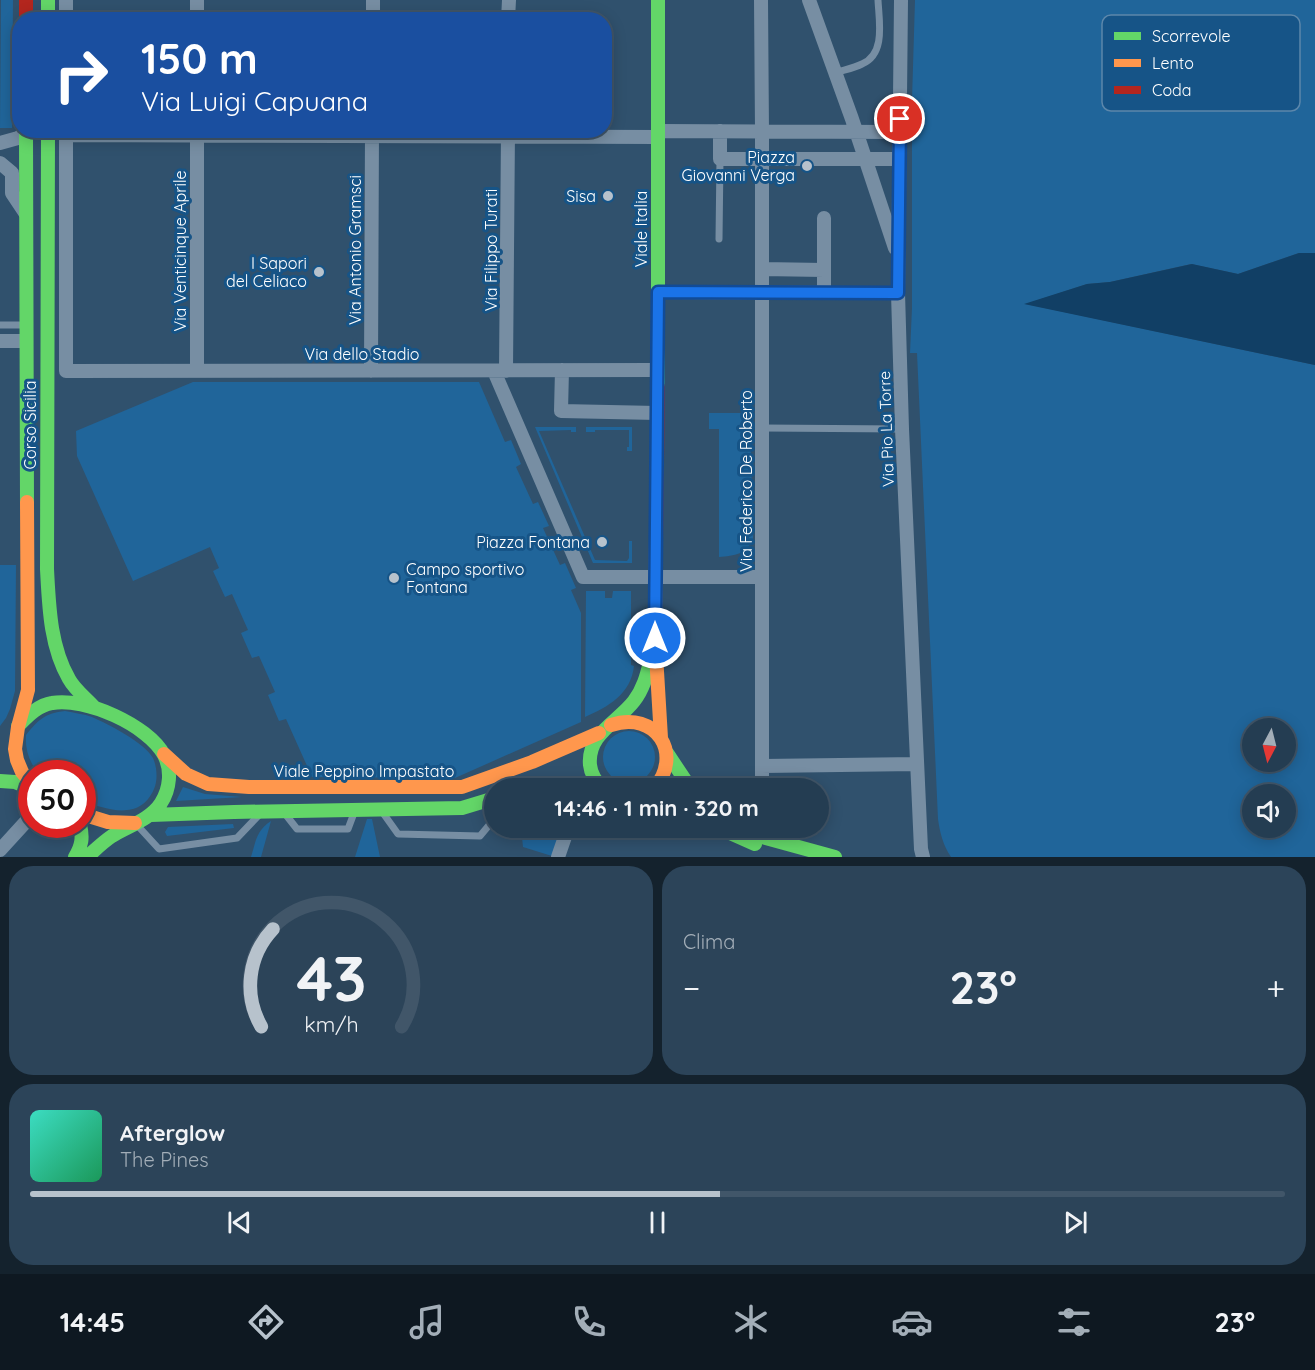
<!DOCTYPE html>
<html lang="it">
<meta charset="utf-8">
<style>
body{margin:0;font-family:Quicksand,sans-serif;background:#2c4459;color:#f1f3f6;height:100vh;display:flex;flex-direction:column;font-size:22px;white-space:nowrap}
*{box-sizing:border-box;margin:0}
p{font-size:20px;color:#a3aeb8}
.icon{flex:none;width:33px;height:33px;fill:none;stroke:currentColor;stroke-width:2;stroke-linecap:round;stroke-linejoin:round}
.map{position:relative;height:857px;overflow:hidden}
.sheet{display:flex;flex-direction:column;gap:9px;padding:9px;background:#14222d;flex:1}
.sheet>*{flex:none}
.top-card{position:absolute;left:12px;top:12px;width:600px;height:126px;border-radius:24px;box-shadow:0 3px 15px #0003,0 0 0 2px #415669;background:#1a4fa0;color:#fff;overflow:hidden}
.needle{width:39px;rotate:187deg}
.fabs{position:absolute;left:1242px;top:718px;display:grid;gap:12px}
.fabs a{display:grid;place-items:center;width:54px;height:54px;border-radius:50%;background:#243d52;box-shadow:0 3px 15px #0003,0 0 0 2px #415669;font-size:30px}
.speed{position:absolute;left:18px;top:760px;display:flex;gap:12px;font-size:30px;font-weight:700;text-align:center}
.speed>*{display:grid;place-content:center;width:78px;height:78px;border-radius:50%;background:#243d52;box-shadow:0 3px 15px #0003,0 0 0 2px #415669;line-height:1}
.speed .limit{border:9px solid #d22;background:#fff;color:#111}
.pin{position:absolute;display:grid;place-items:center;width:51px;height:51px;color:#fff;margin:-26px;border:3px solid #fff;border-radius:50%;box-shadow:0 2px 6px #0007}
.me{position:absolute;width:66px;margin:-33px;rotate:0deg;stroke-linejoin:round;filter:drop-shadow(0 0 4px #0008)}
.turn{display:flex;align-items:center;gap:21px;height:126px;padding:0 30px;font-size:27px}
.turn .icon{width:78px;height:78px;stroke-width:2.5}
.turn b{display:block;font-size:42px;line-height:51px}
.big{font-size:45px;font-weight:700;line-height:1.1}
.sheet .card{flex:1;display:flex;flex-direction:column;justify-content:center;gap:9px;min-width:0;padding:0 21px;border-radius:24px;background:#2c4459}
.sheet .dial{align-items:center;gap:0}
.dial svg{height:156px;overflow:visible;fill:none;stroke:#415669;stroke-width:7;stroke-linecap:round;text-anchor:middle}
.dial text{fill:#f1f3f6;stroke:none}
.song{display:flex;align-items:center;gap:18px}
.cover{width:72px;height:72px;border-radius:9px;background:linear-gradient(135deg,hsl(170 70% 55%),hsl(150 70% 35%))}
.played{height:6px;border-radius:3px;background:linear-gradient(90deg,#b7c2cc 55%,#415669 55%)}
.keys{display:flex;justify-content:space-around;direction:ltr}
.heat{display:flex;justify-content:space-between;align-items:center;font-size:33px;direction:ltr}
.sheet .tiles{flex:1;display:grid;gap:9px;grid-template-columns:1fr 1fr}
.card:last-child{grid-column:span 2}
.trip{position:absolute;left:484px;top:778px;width:345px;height:60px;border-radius:30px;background:#243d52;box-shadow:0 3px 15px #0003,0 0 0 2px #415669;font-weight:700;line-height:60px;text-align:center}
.dock{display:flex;height:96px;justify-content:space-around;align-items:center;background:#0e1821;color:#a3aeb8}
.dock .icon{width:42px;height:42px}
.dock .current{color:#b7c2cc}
.dock b{font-size:27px;color:#f1f3f6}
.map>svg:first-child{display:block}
.green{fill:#20659a;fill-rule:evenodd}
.water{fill:#113f65}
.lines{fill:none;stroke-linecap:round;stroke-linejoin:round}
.lane{stroke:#778ea3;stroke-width:7}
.street{stroke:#778ea3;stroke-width:14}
.fast{stroke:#63d668;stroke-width:14}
.slow{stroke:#ff974d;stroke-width:14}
.jam{stroke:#b3261e;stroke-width:14}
.route-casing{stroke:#114b97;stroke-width:15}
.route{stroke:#1a73e8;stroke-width:10}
.poi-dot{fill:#b7c2cc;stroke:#165487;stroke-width:2}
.labels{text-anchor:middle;stroke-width:6;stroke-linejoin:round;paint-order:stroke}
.poi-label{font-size:16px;fill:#fff;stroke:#165487;text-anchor:end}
.street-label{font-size:16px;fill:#fff;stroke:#165487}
.key{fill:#165487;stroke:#5c87ab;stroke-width:1.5}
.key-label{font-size:16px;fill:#fff}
</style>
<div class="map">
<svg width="1315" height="857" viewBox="0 0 1315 857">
<rect width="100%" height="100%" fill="#30516d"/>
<!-- green -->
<path class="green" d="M1,0H13L12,128H0Z
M915,0H1315V253H1299L1238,274L1191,264L1110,282L1087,284L1026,304L1315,365V857H951C943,845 940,833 938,819L917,353H910L912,308V100ZM1252,729H1286V762H1252ZM1252,795H1286V828H1252Z
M193,382H479L505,442L511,440L521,464L516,467L533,504L538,502L549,526L543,528L560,565L565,563L576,588L571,590L581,613V722L455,778L312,777L286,719L279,721L268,695L275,692L259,656L252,658L241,633L248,630L232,594L225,597L213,571L219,568L210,547L133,581L77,456L76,431Z
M709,413H750L753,538C748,554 734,556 719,557V429H709Z
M535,427H576V432H571V430L539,431L595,560L627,561L629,558V541H632V563H593Z
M586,427H632V451H627V447H629V430H595V432H586Z
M0,565H16L15,691L10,709L6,718L0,726Z
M586,591H605V598H612L613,591H631V665L634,666C631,694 608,707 585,717Z
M65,711C74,713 84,714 92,717C108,724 145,743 153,758C157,767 158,780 154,789C140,821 108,810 83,801L82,774H39C29,762 25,750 26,735C38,720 45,713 65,711Z
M603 757a26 26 0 1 1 52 0a26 26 0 1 1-52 0Z
M183,787L205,794L242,797L176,801Z
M367,819H372L380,857H355Z
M271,821L261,857H251C256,841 256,831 271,821Z
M233,824L234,828L167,836L165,832L168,827Z
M521,828H532L560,834L552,856L523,847Z"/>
<!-- water -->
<path class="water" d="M1299,253H1315V365L1024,304L1087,284L1110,282L1192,264L1238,274Z"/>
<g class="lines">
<!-- lane -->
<path class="lane" d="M835,73C844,70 854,68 862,64C886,54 879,21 878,0
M719,239L720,159
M0,325H26
M763,428L902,429
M383,813L398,834L480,836L495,818
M286,815L297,829H348L354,813
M137,825L159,849L237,838L258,816"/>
<!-- street -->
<path class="street" d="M761,0L762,131V789
M809,0L852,119L895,248
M901,0L898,293L902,429L921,849L923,857
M66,20V0
M197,20V0
M373,20V0
M508,20L509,0
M66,130V371L658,370
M197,130V371
M658,131L900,132
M720,131V159H899
M66,135L658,137
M0,143L18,138L26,132
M0,163L12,173V193L26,214
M824,218V293
M762,269L824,270
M658,292L898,293
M0,341H26
M562,370L561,411L657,413
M371,371L372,130
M494,371L583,577H762
M506,371L508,130
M763,766L917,764
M0,850L32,815
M558,857L568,828"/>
<!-- fast -->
<path class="fast" d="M48,0V20
M26,130L27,502
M48,130L47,569C49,606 50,646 69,679C75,690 86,698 94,707
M658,387V0
M18,726C27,717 38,705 52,703C85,697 148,725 164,755C172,770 170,789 161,803C150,820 128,826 112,836C103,842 95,850 87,857
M667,753L691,789
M0,781L15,782L32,789
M532,789L550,787L572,789
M603,789C596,782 591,775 590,765C587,734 618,722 634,701C644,688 647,674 651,658
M151,815L234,812L462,808L495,798
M719,828L755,844
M742,828L762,837L835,857
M75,857C82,846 83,837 80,825"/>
<!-- slow -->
<path class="slow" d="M27,502L28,690L18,727L15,749L17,760L22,772L32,784
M656,540L655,638L661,738
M611,725C656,710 684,754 654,789
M164,754L186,774L208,784L249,787H462L532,762L599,733
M82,814L108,822L135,823"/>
<!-- jam -->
<path class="jam" d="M26,0V20
M656,540L658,387"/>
</g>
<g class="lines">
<defs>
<path id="route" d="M655,638L658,292L898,293L900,119"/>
</defs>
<!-- route casing -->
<use href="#route" class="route-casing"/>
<!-- route -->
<use href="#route" class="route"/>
</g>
<!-- markers -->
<g class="poi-dot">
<circle cx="807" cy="166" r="6"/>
<circle cx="608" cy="196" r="6"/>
<circle cx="319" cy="272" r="6"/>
<circle cx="602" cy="542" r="6"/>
<circle cx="394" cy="578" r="6"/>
</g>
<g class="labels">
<!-- poi labels -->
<g class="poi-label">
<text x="795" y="163">Piazza<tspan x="795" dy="18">Giovanni Verga</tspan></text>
<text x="596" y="202">Sisa</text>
<text x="307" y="269">I Sapori<tspan x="307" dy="18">del Celiaco</tspan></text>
<text x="590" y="548">Piazza Fontana</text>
<text x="406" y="575" text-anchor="start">Campo sportivo<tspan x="406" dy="18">Fontana</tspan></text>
</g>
<!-- street labels -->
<g class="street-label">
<text transform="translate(641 229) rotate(-90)" y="6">Viale Italia</text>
<text transform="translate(355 250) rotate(-90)" y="6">Via Antonio Gramsci</text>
<text transform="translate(491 250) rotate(-90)" y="6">Via Filippo Turati</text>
<text transform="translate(180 251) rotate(-90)" y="6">Via Venticinque Aprile</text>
<text x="362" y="360">Via dello Stadio</text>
<text transform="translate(30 425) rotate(-90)" y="6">Corso Sicilia</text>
<text transform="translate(886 429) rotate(-92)" y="6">Via Pio La Torre</text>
<text transform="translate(746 481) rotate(-90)" y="6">Via Federico De Roberto</text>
<text x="364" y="777">Viale Peppino Impastato</text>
</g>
</g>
<!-- legend -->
<rect x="1102" y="15" width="198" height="96" rx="9" class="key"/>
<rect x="1114" y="32" width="27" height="8" fill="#63d668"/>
<rect x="1114" y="59" width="27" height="8" fill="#ff974d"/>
<rect x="1114" y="86" width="27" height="8" fill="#b3261e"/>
<g class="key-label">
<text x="1152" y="42">Scorrevole</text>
<text x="1152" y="69">Lento</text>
<text x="1152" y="96">Coda</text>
</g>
</svg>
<div class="fabs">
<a><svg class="needle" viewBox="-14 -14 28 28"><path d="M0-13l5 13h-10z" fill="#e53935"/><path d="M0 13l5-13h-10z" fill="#a3aeb8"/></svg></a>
<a><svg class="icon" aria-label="sound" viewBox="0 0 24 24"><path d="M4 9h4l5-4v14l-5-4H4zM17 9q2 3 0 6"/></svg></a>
</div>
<div class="speed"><div class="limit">50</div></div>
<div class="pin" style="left:900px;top:119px;background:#d93025"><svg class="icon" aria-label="arrive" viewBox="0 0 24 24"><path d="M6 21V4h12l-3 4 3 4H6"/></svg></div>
<svg class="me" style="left:655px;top:638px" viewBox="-20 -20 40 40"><circle r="17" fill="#1a73e8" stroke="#fff" stroke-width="3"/><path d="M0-11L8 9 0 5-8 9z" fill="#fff"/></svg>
<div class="trip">14:46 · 1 min · 320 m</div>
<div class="top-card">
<div class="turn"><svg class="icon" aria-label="right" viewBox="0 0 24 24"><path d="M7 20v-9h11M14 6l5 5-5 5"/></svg><div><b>150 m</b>Via Luigi Capuana</div></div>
</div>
</div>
<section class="sheet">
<div class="tiles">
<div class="card dial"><svg viewBox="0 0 100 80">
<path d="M14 69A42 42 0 1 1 86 69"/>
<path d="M14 69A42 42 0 0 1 20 19" stroke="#b7c2cc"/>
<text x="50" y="56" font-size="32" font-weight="700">43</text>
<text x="50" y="72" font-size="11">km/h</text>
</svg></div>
<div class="card"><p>Clima</p>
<div class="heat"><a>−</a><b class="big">23°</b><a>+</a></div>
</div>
<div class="card">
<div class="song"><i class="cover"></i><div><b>Afterglow</b><p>The Pines</p></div></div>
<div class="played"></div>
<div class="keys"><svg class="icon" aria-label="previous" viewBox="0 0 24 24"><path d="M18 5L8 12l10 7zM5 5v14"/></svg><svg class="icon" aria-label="pause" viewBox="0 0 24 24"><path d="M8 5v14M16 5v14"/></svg><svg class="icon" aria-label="next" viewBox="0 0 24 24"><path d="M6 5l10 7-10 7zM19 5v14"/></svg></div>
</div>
</div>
</section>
<nav class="dock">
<b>14:45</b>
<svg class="icon current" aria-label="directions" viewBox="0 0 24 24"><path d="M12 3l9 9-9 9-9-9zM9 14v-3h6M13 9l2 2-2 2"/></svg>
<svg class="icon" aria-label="music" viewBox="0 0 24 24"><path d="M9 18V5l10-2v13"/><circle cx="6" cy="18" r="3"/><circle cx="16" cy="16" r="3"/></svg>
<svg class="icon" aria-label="phone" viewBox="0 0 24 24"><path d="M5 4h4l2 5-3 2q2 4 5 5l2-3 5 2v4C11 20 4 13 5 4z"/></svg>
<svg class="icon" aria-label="climate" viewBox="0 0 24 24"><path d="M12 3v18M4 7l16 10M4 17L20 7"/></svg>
<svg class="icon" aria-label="car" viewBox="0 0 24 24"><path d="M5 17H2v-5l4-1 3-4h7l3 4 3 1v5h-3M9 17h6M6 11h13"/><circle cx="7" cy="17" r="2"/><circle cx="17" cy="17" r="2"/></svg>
<svg class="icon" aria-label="filters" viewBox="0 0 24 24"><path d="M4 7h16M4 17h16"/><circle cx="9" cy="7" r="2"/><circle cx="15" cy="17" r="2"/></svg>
<b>23°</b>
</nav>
